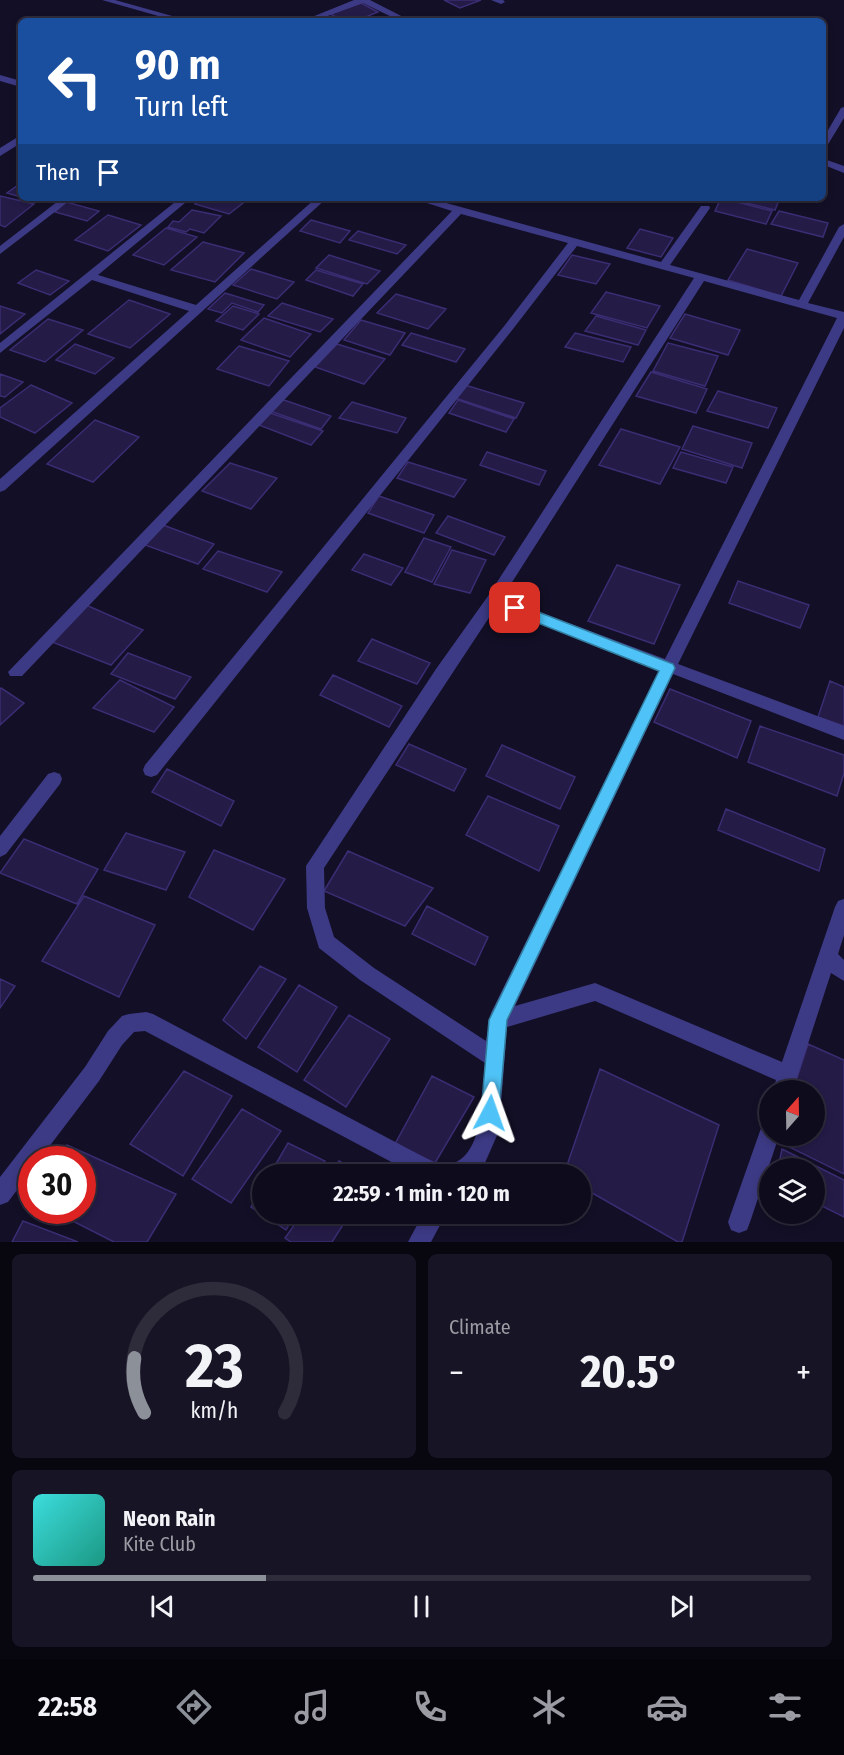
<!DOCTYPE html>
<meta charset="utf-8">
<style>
body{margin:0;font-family:"Fira Sans Condensed",sans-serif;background:#171425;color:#f1f3f6;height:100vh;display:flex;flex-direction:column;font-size:22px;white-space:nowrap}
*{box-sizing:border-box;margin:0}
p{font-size:20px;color:#9b9ba3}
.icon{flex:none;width:33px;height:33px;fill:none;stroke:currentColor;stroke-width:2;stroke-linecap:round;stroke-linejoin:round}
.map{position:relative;height:1242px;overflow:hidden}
.panel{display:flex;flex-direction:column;gap:12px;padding:12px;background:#08060f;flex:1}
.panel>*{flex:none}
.banner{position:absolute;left:18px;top:18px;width:808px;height:183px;border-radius:9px;box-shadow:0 3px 9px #0003,0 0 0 2px #2e2b3b;background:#1a4fa0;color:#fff;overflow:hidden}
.needle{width:39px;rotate:20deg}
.tools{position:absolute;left:759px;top:1080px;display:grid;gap:12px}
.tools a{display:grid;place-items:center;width:66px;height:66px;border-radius:50%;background:#0e0b1c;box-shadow:0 3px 9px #0003,0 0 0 2px #2e2b3b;font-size:30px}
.speed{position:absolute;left:18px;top:1146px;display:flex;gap:12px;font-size:30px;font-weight:700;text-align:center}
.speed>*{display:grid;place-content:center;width:78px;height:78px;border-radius:50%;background:#0e0b1c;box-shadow:0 3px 9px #0003,0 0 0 2px #2e2b3b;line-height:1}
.speed .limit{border:9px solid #d22;background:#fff;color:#111}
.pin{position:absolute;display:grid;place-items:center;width:51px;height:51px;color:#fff;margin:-26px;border-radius:12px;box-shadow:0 3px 9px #0006}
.me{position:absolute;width:66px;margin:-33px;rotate:4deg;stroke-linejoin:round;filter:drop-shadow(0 0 4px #0008)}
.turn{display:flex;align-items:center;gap:21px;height:126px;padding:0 18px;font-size:27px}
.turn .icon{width:78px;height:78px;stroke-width:2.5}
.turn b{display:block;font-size:42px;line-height:51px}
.then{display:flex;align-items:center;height:57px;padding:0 18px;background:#0003;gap:12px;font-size:22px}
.big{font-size:45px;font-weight:700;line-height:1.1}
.panel .card{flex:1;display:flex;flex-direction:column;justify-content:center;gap:9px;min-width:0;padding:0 21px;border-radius:9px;background:#171425}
.panel .dial{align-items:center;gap:0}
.dial svg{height:156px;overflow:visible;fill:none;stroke:#2e2b3b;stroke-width:7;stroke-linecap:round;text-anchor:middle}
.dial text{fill:#f1f3f6;stroke:none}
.song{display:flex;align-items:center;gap:18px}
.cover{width:72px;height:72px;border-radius:9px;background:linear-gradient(135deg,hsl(180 70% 55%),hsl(170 70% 35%))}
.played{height:6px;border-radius:3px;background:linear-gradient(90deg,#8c9099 30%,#2e2b3b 30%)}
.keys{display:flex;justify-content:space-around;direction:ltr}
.heat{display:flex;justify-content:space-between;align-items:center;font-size:33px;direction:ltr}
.panel .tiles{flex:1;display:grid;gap:12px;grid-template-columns:1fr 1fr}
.card:last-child{grid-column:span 2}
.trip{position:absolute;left:252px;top:1164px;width:339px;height:60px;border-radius:30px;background:#0e0b1c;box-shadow:0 3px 9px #0003,0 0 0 2px #2e2b3b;font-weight:700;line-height:60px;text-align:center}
.dock{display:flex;height:96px;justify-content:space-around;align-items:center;background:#06040b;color:#9b9ba3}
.dock .icon{width:42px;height:42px}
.dock .selected{color:#8c9099}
.dock b{font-size:27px;color:#f1f3f6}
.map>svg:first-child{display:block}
.building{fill:#241b47;stroke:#3b2d73;stroke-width:1.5}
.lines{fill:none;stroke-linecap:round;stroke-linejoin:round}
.minor{fill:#3d3a85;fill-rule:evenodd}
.route{fill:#4fc3f7;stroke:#337fa1;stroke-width:1.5}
</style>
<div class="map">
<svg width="844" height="1242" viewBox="0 0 844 1242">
<rect width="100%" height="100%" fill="#130f26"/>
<!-- building -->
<path class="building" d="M444,0H481L460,8Z
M361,3L378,12L356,21H343L330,14Z
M21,183V197L7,193Z
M0,196L34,204L5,227L0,225Z
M203,198H227L243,203L229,214L195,204Z
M721,198L772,211L766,224L715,211Z
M726,198H780L775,210Z
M66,202L99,211L87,221L55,212Z
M192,210L221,216L204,233L190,229L186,232L168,227L173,221L179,222Z
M779,211L828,223L823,237L771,224Z
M108,215L141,225L108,251L75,240Z
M311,220L350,231L340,243L300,231Z
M166,228L197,237L164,265L133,255Z
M640,229L673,238L661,257L627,248Z
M358,231L406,245L397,254L349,240Z
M203,242L244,253L215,282L171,270Z
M747,249L798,263L781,296L728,280Z
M329,255L380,271L367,284L316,268Z
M572,255L610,264L596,284L558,275Z
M251,269L294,282L277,299L233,285Z
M36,270L69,281L50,295L18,283Z
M316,270L363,284L353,296L306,280Z
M606,292L660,306L647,328L591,313Z
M225,293L264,305L258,312L232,303L222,313L208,309Z
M396,294L446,309L428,329L377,313Z
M129,300L170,314L130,348L88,334Z
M282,303L333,319L320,332L268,316Z
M0,306L25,314L0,334Z
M233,306L259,314L243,330L216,321Z
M685,314L740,330L728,355L670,338Z
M596,316L646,330L638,345L585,331Z
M264,318L311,334L290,357L241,340Z
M48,319L83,330L45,362L10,350Z
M361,320L405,333L390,355L344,340Z
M411,333L465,349L456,362L402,345Z
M575,333L631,347L623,362L565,347Z
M668,343L718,356L705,386L653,371Z
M75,344L114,358L95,374L56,360Z
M337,344L385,359L364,384L315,367Z
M239,346L289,361L269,386L217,369Z
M651,372L707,389L696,413L636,396Z
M0,374L23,382L5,397L0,396Z
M31,385L72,403L35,433L0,417V408Z
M465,385L524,403L516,418L455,398Z
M718,391L777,408L768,428L707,411Z
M281,399L331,416L321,429L270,411Z
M458,400L514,419L506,432L449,413Z
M352,402L406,418L397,433L339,418Z
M270,413L323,431L311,445L259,425Z
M95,420L139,437L93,482L47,464Z
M693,426L752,443L742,468L682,449Z
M621,429L680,447L660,484L599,465Z
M487,452L546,471L539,485L480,465Z
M681,452L733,467L726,483L673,468Z
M408,462L466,480L454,497L397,478Z
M230,463L277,478L251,509L202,491Z
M379,496L434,515L424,533L368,513Z
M448,516L505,537L494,555L436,533Z
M163,525L214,544L198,564L145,545Z
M424,538L451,547L432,582L405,572Z
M452,550L486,560L470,593L434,584Z
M218,551L282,572L267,592L203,569Z
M364,554L403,568L391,585L352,570Z
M617,565L680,585L654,644L588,621Z
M738,581L809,605L800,628L729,603Z
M86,605L143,630L111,665L52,642Z
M372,639L430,663L417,684L358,661Z
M128,653L191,677L175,699L111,674Z
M333,675L402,706L389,727L320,695Z
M120,680L174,707L154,732L93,708Z
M830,681L844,687V726L818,717Z
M1,688L24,703L0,725V689Z
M670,689L751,721L737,758L654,722Z
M760,726L844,755V773L837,796L748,762Z
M409,744L466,769L454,791L396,765Z
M502,745L575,777L560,809L486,776Z
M167,769L234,801L221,826L152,792Z
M488,796L559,826L539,871L466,835Z
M726,809L825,849L819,871L718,830Z
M126,833L185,852L166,890L104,870Z
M24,839L98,869L77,904L0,873Z
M214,850L285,879L253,930L189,897Z
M348,851L433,888L405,926L324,891Z
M84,896L155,925L119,997L42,961Z
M427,906L488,937L475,965L412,934Z
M260,966L286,979L246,1039L223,1020Z
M0,979L15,986L0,1008Z
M299,985L337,1007L297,1072L258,1047Z
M349,1015L390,1039L346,1107L304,1080Z
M808,1044L844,1060V1174L777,1141L779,1136H814V1090H793Z
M600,1069L719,1125L682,1242H678L580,1186V1174H564Z
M184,1071L232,1096L183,1176L130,1144Z
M432,1076L474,1097L435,1163L395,1144Z
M242,1109L281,1131L231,1203L192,1179Z
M288,1143L325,1161L318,1174H270Z
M67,1145L176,1194L147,1242H114L51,1210H82V1160H60Z
M782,1149L844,1180V1217L814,1202V1168H778Z
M339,1161L361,1174H330Z
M262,1187V1214H295L286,1230L251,1207Z
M302,1214H350L332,1242H291L285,1238Z
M23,1221L78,1242H12Z"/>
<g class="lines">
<!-- minor -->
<path class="minor" d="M102,0H115L190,21H176Z
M354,0H370L411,21H400L363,3L314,21H302Z
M491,0H503L505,2L501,4Z
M0,75L21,81V87L0,81Z
M844,107V118L827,146L824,147V137L841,108Z
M21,135V143L0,156V148Z
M824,159L844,166V173L824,165Z
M62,198H73L0,254V246Z
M180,198H191L98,275L196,305L316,198H327L5,490L0,492V479L189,311L92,280L0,353V343Z
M411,198H428L661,262L701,206H709L710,208L670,265L799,300L839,227L844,224V237L808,303L844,312V328L678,664L844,726V740L673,674L515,1006L595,983L782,1062L835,907L838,901L844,899V935L838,954L844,960V981L831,973L793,1090H773L776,1080L595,1001L507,1027L499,1131L484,1165L473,1174H414L145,1031L134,1032L122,1045L99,1081L39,1160H32V1170L8,1202L0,1205V1177L85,1067L108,1031L122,1016L129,1014L146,1012L153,1014L435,1163C441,1163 449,1164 454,1163C485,1151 482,1091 485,1063L360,980L319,948L307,908L306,866L436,669L488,596L694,278L577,246L513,329L157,775L151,777L145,775L143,770L145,765L505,325L568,243L461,214L22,676H10L8,672L452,211ZM704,281L837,318L665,659L502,598ZM496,607L660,669L491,1013L486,1041L374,968L334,937L325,908L324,868Z
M54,772L60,774L62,779L60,784L6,854L0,857V836L48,774Z
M770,1121V1136H779L750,1222L747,1230L739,1233L731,1230L728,1222L760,1131L763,1124Z
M423,1214H446L431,1242H408Z"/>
</g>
<!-- route -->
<path class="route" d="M515,603L673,664L675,668L507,1020L499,1113L497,1119L490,1122L484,1119L481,1113L489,1020L659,671L510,612L508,608L510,605Z"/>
</svg>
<div class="tools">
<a><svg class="needle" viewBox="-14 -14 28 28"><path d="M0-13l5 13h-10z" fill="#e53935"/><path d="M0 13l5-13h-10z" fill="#9b9ba3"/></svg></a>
<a><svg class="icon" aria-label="layers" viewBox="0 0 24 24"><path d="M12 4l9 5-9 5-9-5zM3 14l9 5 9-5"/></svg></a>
</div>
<div class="speed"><div class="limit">30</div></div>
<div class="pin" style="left:515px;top:608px;background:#d93025"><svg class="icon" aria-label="arrive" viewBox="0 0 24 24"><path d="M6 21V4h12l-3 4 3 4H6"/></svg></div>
<svg class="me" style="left:490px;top:1113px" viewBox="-20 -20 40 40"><path d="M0-17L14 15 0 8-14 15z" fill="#4fc3f7" stroke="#fff" stroke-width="4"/></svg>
<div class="trip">22:59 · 1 min · 120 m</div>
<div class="banner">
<div class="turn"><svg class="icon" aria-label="left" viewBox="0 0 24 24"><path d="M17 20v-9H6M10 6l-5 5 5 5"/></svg><div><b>90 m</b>Turn left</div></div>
<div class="then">Then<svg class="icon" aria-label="arrive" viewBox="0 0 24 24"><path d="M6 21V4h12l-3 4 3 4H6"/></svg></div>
</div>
</div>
<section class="panel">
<div class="tiles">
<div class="card dial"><svg viewBox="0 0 100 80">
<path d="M14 69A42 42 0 1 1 86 69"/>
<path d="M14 69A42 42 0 0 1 9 41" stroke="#8c9099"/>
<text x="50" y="56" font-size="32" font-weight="700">23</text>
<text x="50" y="72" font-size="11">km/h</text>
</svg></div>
<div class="card"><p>Climate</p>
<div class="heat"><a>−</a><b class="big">20.5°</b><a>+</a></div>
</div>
<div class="card">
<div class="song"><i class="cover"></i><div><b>Neon Rain</b><p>Kite Club</p></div></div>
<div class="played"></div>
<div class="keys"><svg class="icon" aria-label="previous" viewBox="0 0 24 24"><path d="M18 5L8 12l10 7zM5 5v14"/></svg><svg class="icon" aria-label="pause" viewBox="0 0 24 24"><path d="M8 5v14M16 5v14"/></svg><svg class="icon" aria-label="next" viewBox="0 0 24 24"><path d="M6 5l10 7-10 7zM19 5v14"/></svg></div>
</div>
</div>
</section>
<nav class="dock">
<b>22:58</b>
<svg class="icon selected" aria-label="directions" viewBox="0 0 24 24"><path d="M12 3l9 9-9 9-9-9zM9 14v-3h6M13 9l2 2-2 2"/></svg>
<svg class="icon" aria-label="music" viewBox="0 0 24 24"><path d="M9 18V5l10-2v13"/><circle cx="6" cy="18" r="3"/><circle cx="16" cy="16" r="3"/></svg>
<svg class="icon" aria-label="phone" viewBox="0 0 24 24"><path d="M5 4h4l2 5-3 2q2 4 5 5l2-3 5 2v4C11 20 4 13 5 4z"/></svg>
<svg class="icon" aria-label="climate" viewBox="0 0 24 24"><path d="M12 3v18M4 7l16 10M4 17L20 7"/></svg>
<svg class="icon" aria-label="car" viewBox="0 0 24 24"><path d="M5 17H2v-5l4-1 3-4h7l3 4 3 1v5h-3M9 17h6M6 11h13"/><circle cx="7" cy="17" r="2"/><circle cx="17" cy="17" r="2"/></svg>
<svg class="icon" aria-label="filters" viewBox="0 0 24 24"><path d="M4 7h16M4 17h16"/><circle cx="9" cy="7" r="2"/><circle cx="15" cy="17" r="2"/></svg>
</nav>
